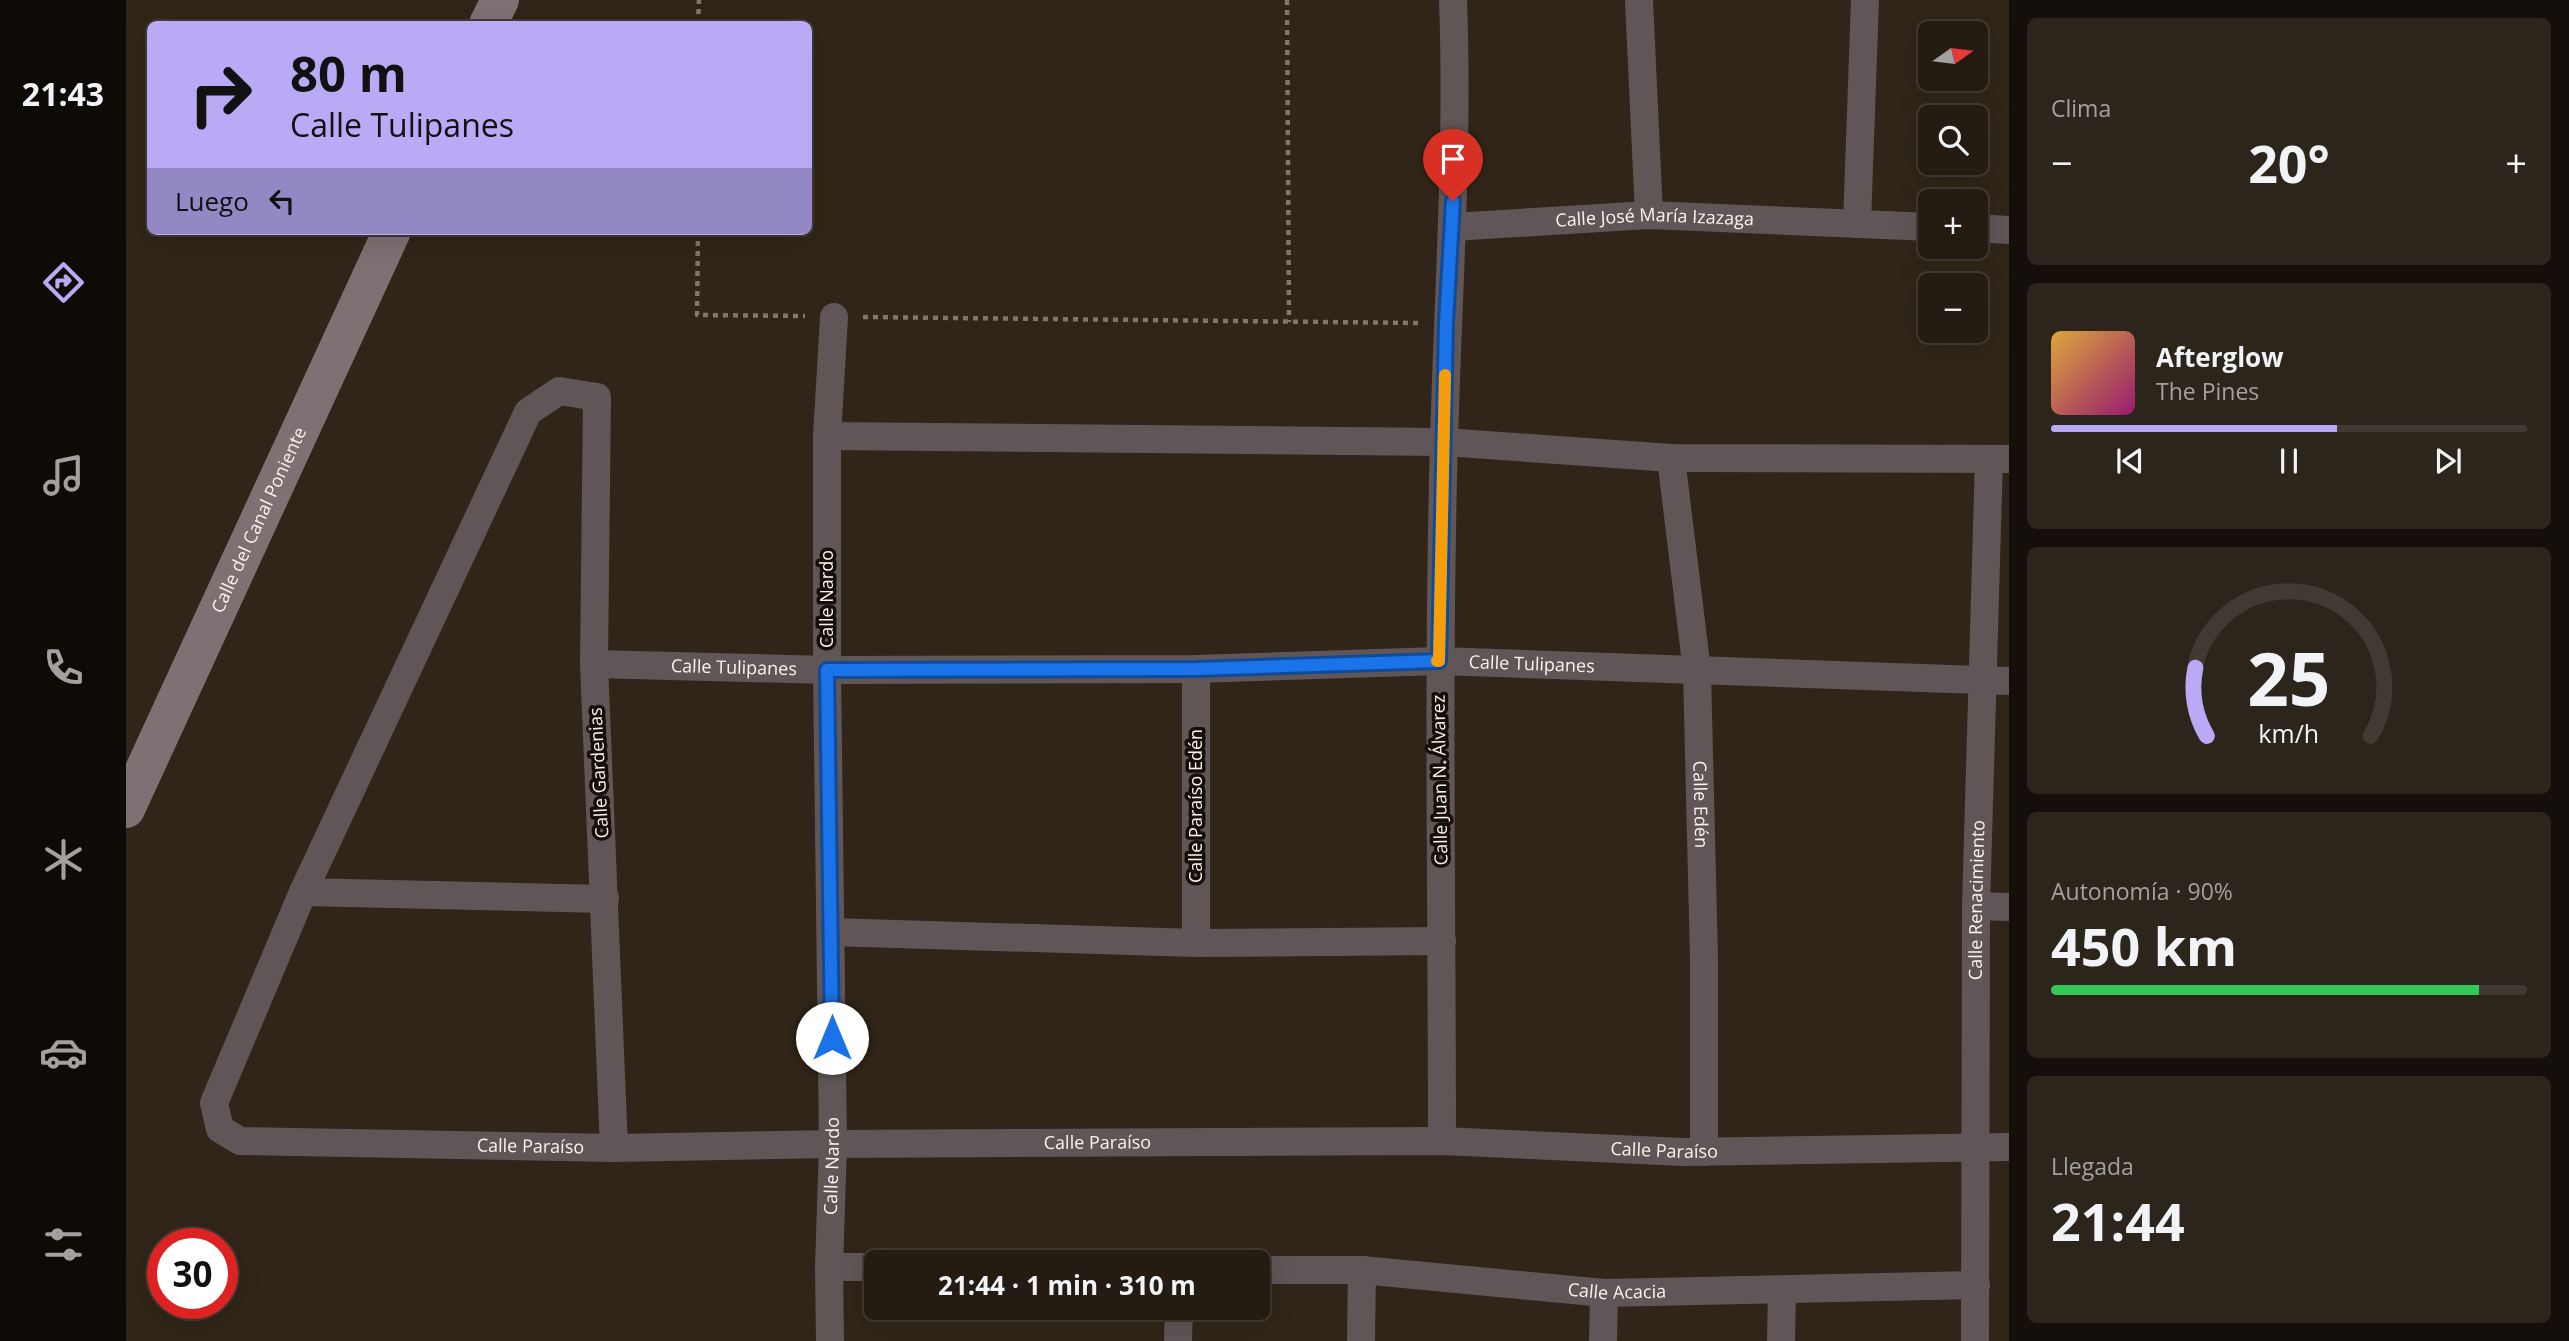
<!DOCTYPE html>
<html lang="es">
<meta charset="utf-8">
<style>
body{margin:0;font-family:"Open Sans",sans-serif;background:#2c251b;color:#f1f3f6;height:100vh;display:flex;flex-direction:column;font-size:26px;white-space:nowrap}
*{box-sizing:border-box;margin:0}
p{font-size:23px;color:#a3a19f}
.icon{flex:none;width:38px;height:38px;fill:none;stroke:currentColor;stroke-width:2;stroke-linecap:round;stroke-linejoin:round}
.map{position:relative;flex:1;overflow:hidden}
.side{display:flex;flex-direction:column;gap:18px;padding:18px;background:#140f0a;width:560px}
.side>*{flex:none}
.banner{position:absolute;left:21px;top:21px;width:665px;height:214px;border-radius:10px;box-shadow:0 7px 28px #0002,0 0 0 2px #413a32;background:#baaaf6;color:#111;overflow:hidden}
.needle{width:46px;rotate:76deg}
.buttons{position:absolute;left:1792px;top:21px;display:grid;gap:14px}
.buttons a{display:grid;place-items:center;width:70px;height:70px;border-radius:10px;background:#241c12;box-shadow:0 7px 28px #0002,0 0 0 2px #413a32;font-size:35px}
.speed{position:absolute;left:21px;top:1228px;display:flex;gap:14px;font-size:35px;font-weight:700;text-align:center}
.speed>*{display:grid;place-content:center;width:91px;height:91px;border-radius:50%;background:#241c12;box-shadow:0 7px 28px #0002,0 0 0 2px #413a32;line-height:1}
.speed .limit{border:10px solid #d22;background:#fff;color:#111}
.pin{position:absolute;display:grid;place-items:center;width:60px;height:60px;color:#fff;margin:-72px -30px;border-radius:50% 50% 50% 0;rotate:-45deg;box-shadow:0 0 7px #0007}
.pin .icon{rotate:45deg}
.me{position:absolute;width:77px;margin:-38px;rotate:0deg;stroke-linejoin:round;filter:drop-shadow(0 0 5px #0008)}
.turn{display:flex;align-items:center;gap:24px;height:147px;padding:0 28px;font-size:32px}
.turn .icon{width:91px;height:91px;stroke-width:2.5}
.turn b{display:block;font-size:49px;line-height:60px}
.then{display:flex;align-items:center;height:66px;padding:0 28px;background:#0003;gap:14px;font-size:26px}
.big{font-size:52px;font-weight:700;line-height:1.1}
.side .tile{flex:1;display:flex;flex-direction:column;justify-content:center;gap:10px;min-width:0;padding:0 24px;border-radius:10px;background:#2c251b}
.side .dial{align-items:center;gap:0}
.dial svg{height:182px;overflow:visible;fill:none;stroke:#413a32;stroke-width:7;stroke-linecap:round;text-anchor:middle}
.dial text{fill:#f1f3f6;stroke:none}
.song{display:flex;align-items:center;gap:21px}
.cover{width:84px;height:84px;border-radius:10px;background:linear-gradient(135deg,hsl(40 70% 55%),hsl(320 70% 35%))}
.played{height:7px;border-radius:4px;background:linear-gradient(90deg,#baaaf6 60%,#413a32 60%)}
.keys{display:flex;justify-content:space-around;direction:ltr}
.heat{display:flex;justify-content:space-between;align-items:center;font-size:38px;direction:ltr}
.charge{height:10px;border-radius:5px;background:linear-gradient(90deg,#34c759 90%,#413a32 0)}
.trip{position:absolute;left:738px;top:1250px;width:406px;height:70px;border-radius:10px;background:#241c12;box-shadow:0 7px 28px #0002,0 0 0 2px #413a32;font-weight:700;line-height:70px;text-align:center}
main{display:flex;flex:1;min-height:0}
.tab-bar{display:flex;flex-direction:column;width:126px;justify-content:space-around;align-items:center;background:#0e0b07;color:#a3a19f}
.tab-bar .icon{width:49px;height:49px}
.tab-bar .active{color:#baaaf6}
.tab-bar b{font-size:32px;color:#f1f3f6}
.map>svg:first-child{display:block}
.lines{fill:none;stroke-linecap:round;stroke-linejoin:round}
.path{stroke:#80766b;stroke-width:4.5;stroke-dasharray:5 5;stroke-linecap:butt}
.street{stroke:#605658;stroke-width:28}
.secondary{stroke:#7f7073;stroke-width:38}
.route-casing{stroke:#114b97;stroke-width:18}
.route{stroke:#1a73e8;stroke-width:12}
.slow{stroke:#f59e0b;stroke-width:12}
.labels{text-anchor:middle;stroke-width:7;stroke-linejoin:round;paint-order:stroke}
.street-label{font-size:18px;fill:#faf3ea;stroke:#140f09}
</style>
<main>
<nav class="tab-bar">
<b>21:43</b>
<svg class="icon active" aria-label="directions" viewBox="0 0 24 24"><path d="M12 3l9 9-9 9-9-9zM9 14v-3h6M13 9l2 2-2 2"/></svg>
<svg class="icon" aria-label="music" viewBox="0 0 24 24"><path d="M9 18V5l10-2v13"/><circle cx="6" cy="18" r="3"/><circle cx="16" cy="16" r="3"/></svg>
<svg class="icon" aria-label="phone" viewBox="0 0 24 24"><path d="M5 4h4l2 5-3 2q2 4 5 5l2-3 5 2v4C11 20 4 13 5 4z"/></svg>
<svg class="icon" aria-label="climate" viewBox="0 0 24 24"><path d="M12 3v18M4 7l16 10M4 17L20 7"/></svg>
<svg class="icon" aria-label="car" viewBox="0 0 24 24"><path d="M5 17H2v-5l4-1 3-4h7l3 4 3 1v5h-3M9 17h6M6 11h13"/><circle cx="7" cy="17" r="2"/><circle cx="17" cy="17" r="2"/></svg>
<svg class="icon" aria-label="filters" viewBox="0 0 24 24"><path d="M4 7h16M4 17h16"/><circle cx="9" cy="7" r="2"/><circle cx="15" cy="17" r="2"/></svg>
</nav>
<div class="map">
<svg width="1883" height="1341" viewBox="0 0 1883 1341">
<rect width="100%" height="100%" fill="#302518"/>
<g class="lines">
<!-- path -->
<path class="path" d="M1161,0L1163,322
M572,24L573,0
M572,231L571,315L679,316
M737,317L1292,323"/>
<!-- street -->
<g class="street">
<path d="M1513,0L1523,215"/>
<path d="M1731,224L1739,0"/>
<path id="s1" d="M1326,227L1523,215L1804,227"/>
<path d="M1850,228L1883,230"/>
<path d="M701,436L1318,442L1545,458L1883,459"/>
<path id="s2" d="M1545,458L1571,671L1578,959V1152"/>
<path id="s3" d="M468,664L701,670L1070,669L1313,661L1883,681"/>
<path d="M177,892L479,899"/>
<path d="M1850,906L1883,907"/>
<path d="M705,932L1070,943L1316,941"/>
<path d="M1070,943V669"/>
<path d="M1316,1141C1316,921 1312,701 1317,481C1320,321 1333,160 1327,0"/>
<path id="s4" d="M488,1148L468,664L471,397L433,391L402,412L177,892L88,1103L94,1129L114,1141L488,1148L707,1144L1316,1141L1557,1152L1883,1147"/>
<path d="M703,1267H751"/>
<path id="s5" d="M1132,1270H1236L1478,1293L1850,1285"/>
<path id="s6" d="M704,1341L703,1267L707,1144L701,670V436L708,317"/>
<path d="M1052,1341L1053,1307"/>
<path d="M1235,1341L1236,1270"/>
<path d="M1477,1341L1478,1293"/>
<path d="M1655,1341L1656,1291"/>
<path id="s7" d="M1849,1341L1850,906L1863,459"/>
</g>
<!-- secondary -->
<g class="secondary">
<path d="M362,24L374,0"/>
<path id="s8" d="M0,809L266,231"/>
</g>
</g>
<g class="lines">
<defs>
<path id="route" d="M706,1038L701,670L1070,669L1313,661L1320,323L1327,201"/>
</defs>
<!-- route casing -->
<use href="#route" class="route-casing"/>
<!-- route -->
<use href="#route" class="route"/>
<!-- slow -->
<path class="slow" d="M1311,661H1313L1319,375"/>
</g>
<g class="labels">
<!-- street labels -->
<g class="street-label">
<text dy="6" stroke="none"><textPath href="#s1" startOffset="203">Calle José María Izazaga</textPath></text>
<text dy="6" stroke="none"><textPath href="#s8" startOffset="318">Calle del Canal Poniente</textPath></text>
<text transform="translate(701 599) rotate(-90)" y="6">Calle Nardo</text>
<text dy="6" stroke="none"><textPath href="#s3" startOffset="938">Calle Tulipanes</textPath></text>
<text dy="6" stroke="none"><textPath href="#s3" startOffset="140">Calle Tulipanes</textPath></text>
<text transform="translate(473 773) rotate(-93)" y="6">Calle Gardenias</text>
<text transform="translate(1314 780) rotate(-91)" y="6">Calle Juan N. Álvarez</text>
<text dy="6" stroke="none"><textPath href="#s2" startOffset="348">Calle Edén</textPath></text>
<text transform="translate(1070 806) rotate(-90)" y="6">Calle Paraíso Edén</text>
<text dy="6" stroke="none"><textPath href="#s7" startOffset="441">Calle Renacimiento</textPath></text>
<text dy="6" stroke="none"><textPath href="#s4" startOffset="2494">Calle Paraíso</textPath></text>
<text dy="6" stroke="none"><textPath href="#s4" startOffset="1927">Calle Paraíso</textPath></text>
<text dy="6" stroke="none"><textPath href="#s4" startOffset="3061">Calle Paraíso</textPath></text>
<text dy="6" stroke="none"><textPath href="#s6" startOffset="175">Calle Nardo</textPath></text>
<text dy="6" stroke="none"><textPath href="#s5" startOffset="360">Calle Acacia</textPath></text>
</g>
</g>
</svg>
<div class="buttons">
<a><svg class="needle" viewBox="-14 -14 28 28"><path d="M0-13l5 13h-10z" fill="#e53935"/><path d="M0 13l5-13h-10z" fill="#a3a19f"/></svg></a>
<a><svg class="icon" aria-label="search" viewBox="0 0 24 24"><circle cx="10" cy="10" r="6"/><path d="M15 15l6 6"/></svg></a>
<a>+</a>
<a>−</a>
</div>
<div class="speed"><div class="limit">30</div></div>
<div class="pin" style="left:1327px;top:201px;background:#d93025"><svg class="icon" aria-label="arrive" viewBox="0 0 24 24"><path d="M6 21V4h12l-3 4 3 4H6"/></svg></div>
<svg class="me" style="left:706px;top:1038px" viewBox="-20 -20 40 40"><circle r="19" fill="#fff"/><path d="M0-13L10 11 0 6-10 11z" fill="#1a73e8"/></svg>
<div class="trip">21:44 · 1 min · 310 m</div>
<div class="banner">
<div class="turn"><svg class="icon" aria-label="right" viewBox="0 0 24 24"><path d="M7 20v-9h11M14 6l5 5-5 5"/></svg><div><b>80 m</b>Calle Tulipanes</div></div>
<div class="then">Luego<svg class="icon" aria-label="left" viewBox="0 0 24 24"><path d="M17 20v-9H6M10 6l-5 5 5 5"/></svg></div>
</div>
</div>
<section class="side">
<div class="tile"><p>Clima</p>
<div class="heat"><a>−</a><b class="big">20°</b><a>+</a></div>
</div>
<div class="tile">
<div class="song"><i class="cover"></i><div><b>Afterglow</b><p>The Pines</p></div></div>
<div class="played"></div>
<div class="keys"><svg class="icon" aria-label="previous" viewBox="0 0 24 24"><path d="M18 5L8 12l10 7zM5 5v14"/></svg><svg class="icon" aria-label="pause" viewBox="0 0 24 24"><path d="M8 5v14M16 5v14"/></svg><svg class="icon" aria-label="next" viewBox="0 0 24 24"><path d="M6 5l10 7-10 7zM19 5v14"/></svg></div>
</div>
<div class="tile dial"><svg viewBox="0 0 100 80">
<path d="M14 69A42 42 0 1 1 86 69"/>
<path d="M14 69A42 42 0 0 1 9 39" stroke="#baaaf6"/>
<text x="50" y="56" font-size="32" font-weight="700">25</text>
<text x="50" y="72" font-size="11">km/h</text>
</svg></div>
<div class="tile"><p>Autonomía · 90%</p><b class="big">450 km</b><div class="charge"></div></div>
<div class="tile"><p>Llegada</p><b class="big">21:44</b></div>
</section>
</main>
